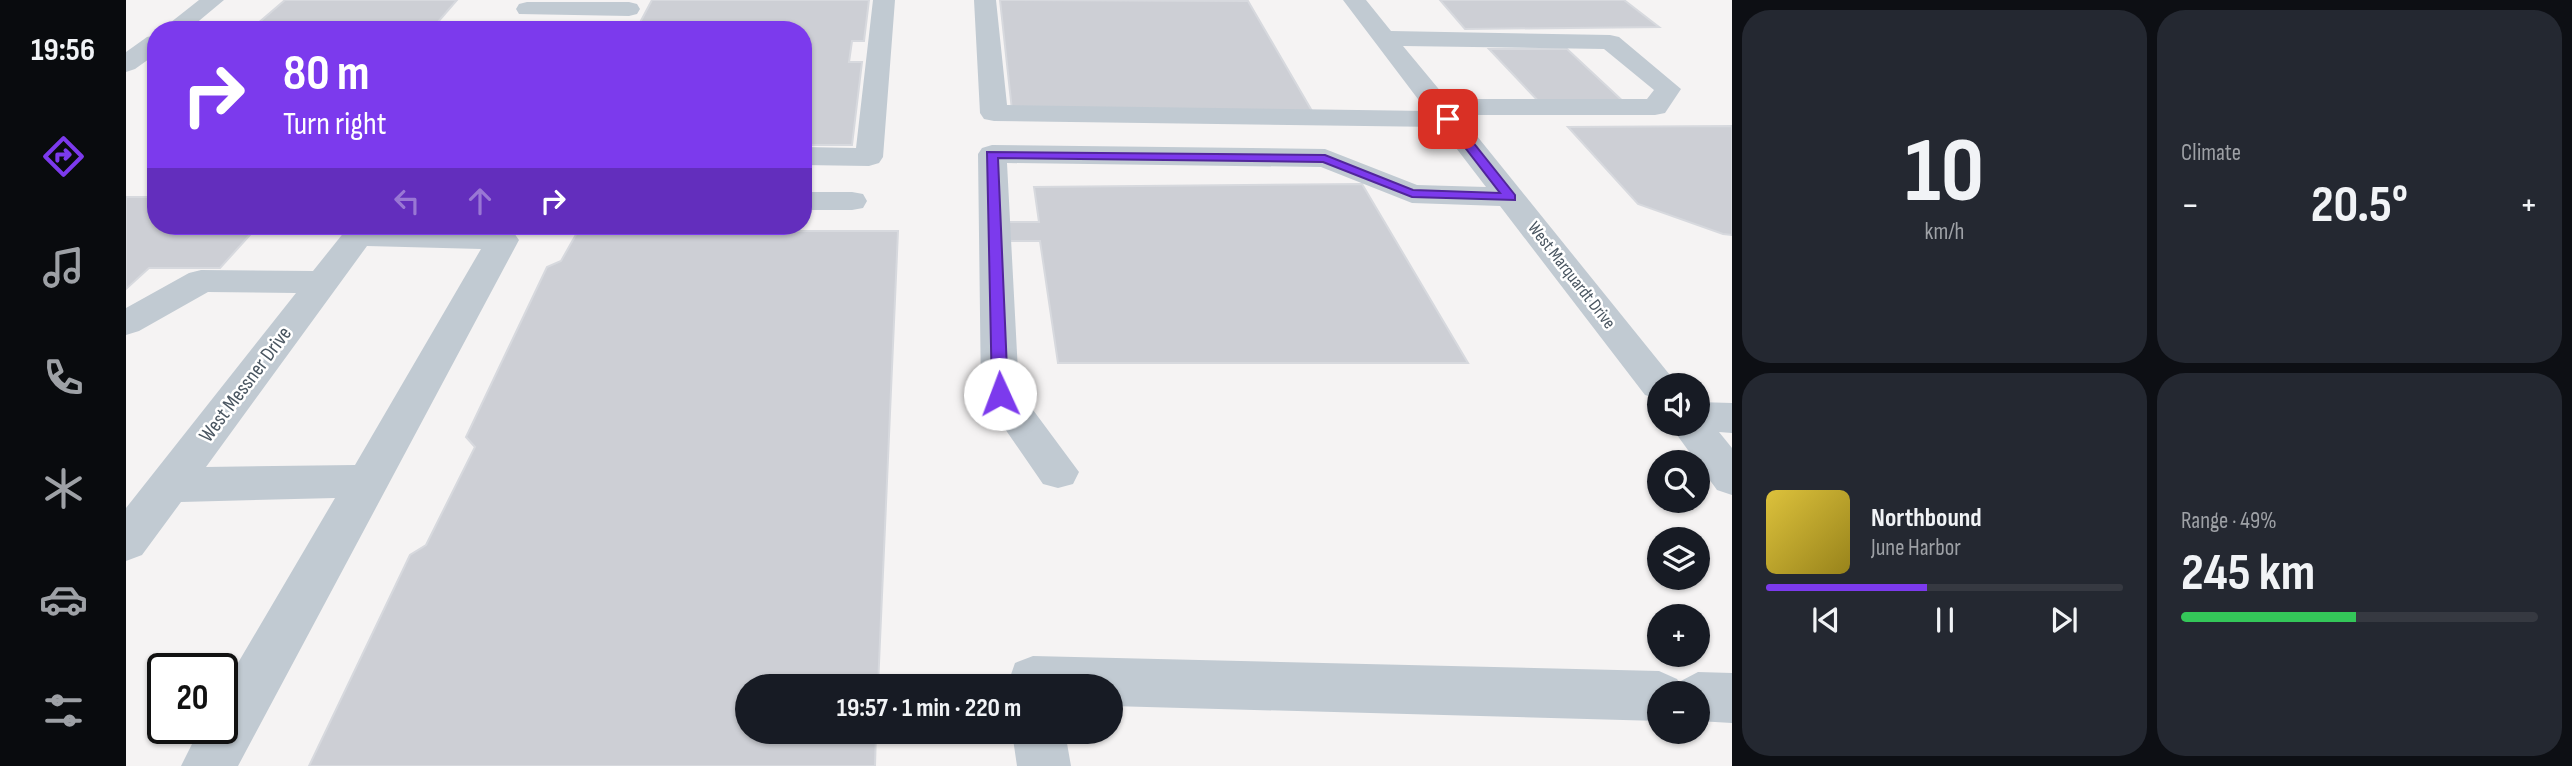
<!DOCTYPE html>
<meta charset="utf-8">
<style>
body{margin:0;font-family:"Sofia Sans Condensed",sans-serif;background:#242831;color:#f1f3f6;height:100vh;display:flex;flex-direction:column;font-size:26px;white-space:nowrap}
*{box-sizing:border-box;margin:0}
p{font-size:23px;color:#9ea1a6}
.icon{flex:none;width:38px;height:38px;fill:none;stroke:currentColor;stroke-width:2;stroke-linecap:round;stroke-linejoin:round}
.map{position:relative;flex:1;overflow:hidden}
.sheet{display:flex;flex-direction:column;gap:10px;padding:10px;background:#0d0f14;width:840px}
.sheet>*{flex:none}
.banner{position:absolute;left:21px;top:21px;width:665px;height:214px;border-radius:28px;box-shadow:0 2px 5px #0004;background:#7c3aed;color:#fff;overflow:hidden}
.controls{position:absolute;left:1521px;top:373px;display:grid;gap:14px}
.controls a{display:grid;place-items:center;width:63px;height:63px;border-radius:50%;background:#171b24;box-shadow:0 2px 5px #0004;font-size:35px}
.speed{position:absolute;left:21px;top:653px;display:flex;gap:14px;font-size:35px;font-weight:700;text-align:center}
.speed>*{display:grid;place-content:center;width:91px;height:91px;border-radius:50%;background:#171b24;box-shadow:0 2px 5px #0004;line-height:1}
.speed .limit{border:4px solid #111;border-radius:10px;background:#fff;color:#111}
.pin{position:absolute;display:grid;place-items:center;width:60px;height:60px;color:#fff;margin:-30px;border-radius:14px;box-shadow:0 4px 10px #0006}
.me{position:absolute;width:77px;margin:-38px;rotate:358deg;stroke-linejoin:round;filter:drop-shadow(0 0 5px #0008)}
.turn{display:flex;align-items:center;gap:24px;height:147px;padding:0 21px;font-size:32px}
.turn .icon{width:91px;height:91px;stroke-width:2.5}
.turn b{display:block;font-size:49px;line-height:60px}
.lanes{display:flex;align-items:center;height:66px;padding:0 21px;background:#0003;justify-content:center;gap:35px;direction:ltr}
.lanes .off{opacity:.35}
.big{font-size:52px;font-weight:700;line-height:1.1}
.sheet .widget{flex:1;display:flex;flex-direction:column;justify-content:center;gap:10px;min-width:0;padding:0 24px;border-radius:28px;background:#242831}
.sheet .dial{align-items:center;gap:0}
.dial b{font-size:91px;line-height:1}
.song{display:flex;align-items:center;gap:21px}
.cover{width:84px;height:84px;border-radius:10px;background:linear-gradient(135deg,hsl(50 70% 55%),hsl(50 70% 35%))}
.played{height:7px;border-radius:4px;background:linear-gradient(90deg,#7c3aed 45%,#363941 45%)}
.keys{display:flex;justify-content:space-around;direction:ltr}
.heat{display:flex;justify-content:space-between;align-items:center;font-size:38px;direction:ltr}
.charge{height:10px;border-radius:5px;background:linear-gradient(90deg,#34c759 49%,#363941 0)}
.sheet .tiles{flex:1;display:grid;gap:10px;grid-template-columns:repeat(2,1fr)}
.trip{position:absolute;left:609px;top:674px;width:388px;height:70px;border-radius:35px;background:#171b24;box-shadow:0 2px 5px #0004;font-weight:700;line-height:70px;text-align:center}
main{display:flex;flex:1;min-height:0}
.tabs{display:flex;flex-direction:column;width:126px;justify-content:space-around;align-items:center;background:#090b0e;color:#9ea1a6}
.tabs .icon{width:49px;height:49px}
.tabs .selected{color:#7c3aed}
.tabs b{font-size:32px;color:#f1f3f6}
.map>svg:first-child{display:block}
.building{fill:#cdcfd5;stroke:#d7d9de;stroke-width:2}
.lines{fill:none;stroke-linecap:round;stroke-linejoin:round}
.minor{fill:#c1cad2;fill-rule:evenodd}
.route{fill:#7c3aed;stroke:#51269a;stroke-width:2}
.labels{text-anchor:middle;stroke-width:5;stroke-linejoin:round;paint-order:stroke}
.far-street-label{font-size:18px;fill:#4a5661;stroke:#fff}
.street-label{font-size:21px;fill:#4a5661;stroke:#fff}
</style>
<main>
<nav class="tabs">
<b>19:56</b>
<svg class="icon selected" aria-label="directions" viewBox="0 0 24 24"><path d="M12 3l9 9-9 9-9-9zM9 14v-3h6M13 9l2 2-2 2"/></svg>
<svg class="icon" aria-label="music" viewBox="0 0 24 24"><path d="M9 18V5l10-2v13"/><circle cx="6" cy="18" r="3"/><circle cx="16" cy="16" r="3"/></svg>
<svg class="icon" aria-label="phone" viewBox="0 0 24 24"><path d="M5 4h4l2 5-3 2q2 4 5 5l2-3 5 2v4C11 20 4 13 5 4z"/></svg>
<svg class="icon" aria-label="climate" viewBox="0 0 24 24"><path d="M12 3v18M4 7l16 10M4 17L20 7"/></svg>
<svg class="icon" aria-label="car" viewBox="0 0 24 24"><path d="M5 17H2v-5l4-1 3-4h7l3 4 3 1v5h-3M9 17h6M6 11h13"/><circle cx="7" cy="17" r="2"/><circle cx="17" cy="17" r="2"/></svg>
<svg class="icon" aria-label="filters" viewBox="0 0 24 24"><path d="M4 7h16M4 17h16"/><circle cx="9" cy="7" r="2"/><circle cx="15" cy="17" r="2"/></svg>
</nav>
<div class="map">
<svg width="1606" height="766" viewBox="0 0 1606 766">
<rect width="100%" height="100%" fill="#f5f3f3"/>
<!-- building -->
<path class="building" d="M159,0H331L305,30H124Z
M526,0H743L738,41H726L723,62H736L726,145H677V30H510Z
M874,0L1122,1L1186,111L886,110Z
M1314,0H1498L1533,27L1339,29Z
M1363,49H1441L1501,105L1417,106Z
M1606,126V235L1597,234L1512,204L1442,127Z
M1236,184L1342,363H932L914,241H880L879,222H913L908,187Z
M0,197H30V226H132L94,268H23L0,289Z
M452,231H772L752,686H621V732H750L749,766H183L284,555L300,545L349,447L340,437L421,267L435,261Z"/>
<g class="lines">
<!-- minor -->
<path class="minor" d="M73,0H98L62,30H35Z
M747,0H769L757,157L753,163L743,166L677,165V147L730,148Z
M848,0H870L881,105L1301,111L1217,0H1240L1265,31L1484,35L1493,37L1555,89L1539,113L1529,115H1334L1552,385H1533V399L1519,395L1374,206L1286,203L1195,167L881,163L893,391L953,472L947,484L932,488L917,484L855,394L852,154L856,148L866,145L1199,149L1291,185L1360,187L1314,127L868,121L858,119L854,113ZM1277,46L1478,49L1528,90L1521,99H1321Z
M401,2H503L511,4L514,9L511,14L503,16L393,14L390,9L393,4Z
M30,35V54L9,69L0,72V52L21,37Z
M677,192H726L737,194L741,201L737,208L726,210H677Z
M223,226L377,230L388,233L393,240L112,766H55L74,728H96V690L209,498L55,502L16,555L0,561V508L170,293L82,292L13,331L0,335V308L63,273L75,270L187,271ZM241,246L355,249L229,465L80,467Z
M1572,402L1606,403V433L1593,432L1606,448V495L1591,490L1543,424H1572Z
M907,656L1533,671L1551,679L1553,682L1572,672L1606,673V723L1572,721V693H1533V721L985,706V686H881L889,663Z
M886,732H939L945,766H891Z"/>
</g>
<!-- route -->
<path class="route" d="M1322,115L1326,116L1389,195V200L1286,197L1197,162L872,158L882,394L874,400L868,398L866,394L861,152L1199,155L1287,190L1374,193L1317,119Z"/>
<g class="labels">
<!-- far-street labels -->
<g class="far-street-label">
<text transform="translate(1446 275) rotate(52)" y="6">West Marquardt Drive</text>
</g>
<!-- street labels -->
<g class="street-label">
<text transform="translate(119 384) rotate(-53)" y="7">West Messner Drive</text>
</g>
</g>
</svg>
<div class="controls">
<a><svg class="icon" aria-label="sound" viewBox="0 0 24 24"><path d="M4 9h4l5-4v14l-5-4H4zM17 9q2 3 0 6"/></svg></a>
<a><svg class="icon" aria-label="search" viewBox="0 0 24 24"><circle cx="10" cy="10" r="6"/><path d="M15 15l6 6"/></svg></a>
<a><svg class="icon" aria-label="layers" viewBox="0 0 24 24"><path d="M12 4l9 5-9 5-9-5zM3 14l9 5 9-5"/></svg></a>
<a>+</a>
<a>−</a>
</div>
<div class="speed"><div class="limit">20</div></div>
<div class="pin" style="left:1322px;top:119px;background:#d93025"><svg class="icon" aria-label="arrive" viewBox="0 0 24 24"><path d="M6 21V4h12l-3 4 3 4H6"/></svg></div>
<svg class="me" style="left:874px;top:394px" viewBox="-20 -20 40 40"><circle r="19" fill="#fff"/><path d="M0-13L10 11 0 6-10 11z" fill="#7c3aed"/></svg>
<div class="trip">19:57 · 1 min · 220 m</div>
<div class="banner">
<div class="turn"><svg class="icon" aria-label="right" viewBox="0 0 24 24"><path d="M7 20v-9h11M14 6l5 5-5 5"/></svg><div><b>80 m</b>Turn right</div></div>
<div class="lanes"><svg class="icon off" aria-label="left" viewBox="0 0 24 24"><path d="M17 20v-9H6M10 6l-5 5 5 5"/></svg><svg class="icon off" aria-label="ahead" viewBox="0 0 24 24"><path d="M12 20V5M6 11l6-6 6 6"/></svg><svg class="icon" aria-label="right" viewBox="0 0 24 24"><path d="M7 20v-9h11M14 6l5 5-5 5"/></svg></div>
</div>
</div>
<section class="sheet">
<div class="tiles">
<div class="widget dial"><b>10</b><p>km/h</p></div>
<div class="widget"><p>Climate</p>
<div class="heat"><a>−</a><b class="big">20.5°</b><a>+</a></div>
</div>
<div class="widget">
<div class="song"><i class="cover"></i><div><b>Northbound</b><p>June Harbor</p></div></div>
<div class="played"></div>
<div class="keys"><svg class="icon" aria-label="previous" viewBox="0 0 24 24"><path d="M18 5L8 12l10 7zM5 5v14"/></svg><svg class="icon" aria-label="pause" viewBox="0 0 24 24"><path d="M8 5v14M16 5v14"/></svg><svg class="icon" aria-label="next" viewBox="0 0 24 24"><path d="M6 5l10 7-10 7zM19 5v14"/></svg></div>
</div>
<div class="widget"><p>Range · 49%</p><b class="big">245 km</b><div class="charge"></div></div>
</div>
</section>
</main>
